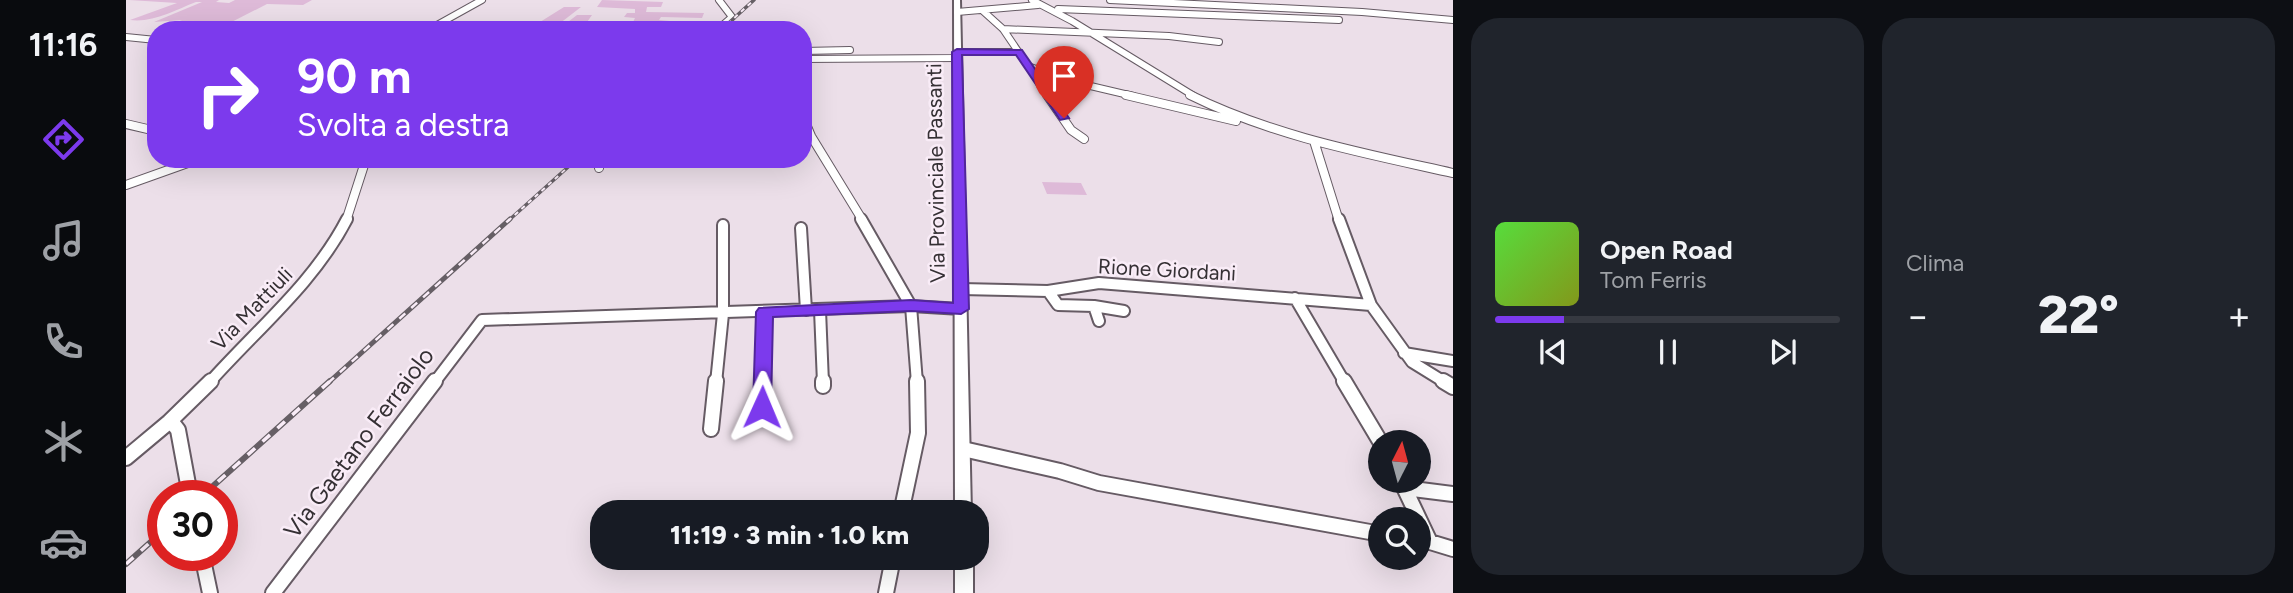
<!DOCTYPE html>
<html lang="it">
<meta charset="utf-8">
<style>
body{margin:0;font-family:Figtree,sans-serif;background:#20242c;color:#f1f3f6;height:100vh;display:flex;flex-direction:column;font-size:26px;white-space:nowrap}
*{box-sizing:border-box;margin:0}
p{font-size:23px;color:#9ea1a6}
.icon{flex:none;width:38px;height:38px;fill:none;stroke:currentColor;stroke-width:2;stroke-linecap:round;stroke-linejoin:round}
.map{position:relative;flex:1;overflow:hidden}
.drawer{display:flex;flex-direction:column;gap:18px;padding:18px;background:#0d0f14;width:840px}
.drawer>*{flex:none}
.banner{position:absolute;left:21px;top:21px;width:665px;height:147px;border-radius:28px;box-shadow:0 7px 28px #0002;background:#7c3aed;color:#fff;overflow:hidden}
.needle{width:46px;rotate:6deg}
.controls{position:absolute;left:1242px;top:430px;display:grid;gap:14px}
.controls a{display:grid;place-items:center;width:63px;height:63px;border-radius:50%;background:#171b24;box-shadow:0 7px 28px #0002;font-size:35px}
.speed{position:absolute;left:21px;top:480px;display:flex;gap:14px;font-size:35px;font-weight:700;text-align:center}
.speed>*{display:grid;place-content:center;width:91px;height:91px;border-radius:50%;background:#171b24;box-shadow:0 7px 28px #0002;line-height:1}
.speed .limit{border:10px solid #d22;background:#fff;color:#111}
.pin{position:absolute;display:grid;place-items:center;width:60px;height:60px;color:#fff;margin:-72px -30px;border-radius:50% 50% 50% 0;rotate:-45deg;box-shadow:0 0 7px #0007}
.pin .icon{rotate:45deg}
.me{position:absolute;width:77px;margin:-38px;rotate:1deg;stroke-linejoin:round;filter:drop-shadow(0 0 5px #0008)}
.turn{display:flex;align-items:center;gap:24px;height:147px;padding:0 35px;font-size:32px}
.turn .icon{width:91px;height:91px;stroke-width:2.5}
.turn b{display:block;font-size:49px;line-height:60px}
.big{font-size:52px;font-weight:800;line-height:1.1}
.drawer .tile{flex:1;display:flex;flex-direction:column;justify-content:center;gap:10px;min-width:0;padding:0 24px;border-radius:28px;background:#20242c}
.song{display:flex;align-items:center;gap:21px}
.cover{width:84px;height:84px;border-radius:10px;background:linear-gradient(135deg,hsl(110 70% 55%),hsl(70 70% 35%))}
.played{height:7px;border-radius:4px;background:linear-gradient(90deg,#7c3aed 20%,#363941 20%)}
.keys{display:flex;justify-content:space-around;direction:ltr}
.heat{display:flex;justify-content:space-between;align-items:center;font-size:38px;direction:ltr}
.drawer .tiles{flex:1;display:grid;gap:18px;grid-template-columns:repeat(2,1fr)}
.trip{position:absolute;left:464px;top:500px;width:399px;height:70px;border-radius:28px;background:#171b24;box-shadow:0 7px 28px #0002;font-weight:800;line-height:70px;text-align:center}
main{display:flex;flex:1;min-height:0}
.dock{display:flex;flex-direction:column;width:126px;justify-content:space-around;align-items:center;background:#090b0e;color:#9ea1a6}
.dock .icon{width:49px;height:49px}
.dock .selected{color:#7c3aed}
.dock b{font-size:32px;color:#f1f3f6}
.map>svg:first-child{display:block}
.green{fill:#debad8}
.lines{fill:none;stroke-linecap:round;stroke-linejoin:round}
.minor-far3-casing{stroke:#665b64;stroke-width:8}
.minor-far2-casing{stroke:#665b64;stroke-width:10}
.minor-far1-casing{stroke:#665b64;stroke-width:14}
.minor-casing{stroke:#665b64;stroke-width:18}
.major-casing{stroke:#665b64;stroke-width:4}
.minor-far3{stroke:#fff;stroke-width:6}
.minor-far2{stroke:#fff;stroke-width:8}
.minor-far1{stroke:#fff;stroke-width:10}
.minor{stroke:#fff;stroke-width:14}
.major{fill:#fff;fill-rule:evenodd}
.rail-far2-casing{stroke:#665f65;stroke-width:3.5}
.rail-far1-casing{stroke:#665f65;stroke-width:5}
.rail-casing{stroke:#665f65;stroke-width:6}
.rail-far2{stroke:#f9ecf7;stroke-width:2;stroke-dasharray:4.5;stroke-linecap:butt}
.rail-far1{stroke:#f9ecf7;stroke-width:2.5;stroke-dasharray:8;stroke-linecap:butt}
.rail{stroke:#f9ecf7;stroke-width:3.5;stroke-dasharray:10;stroke-linecap:butt}
.route{fill:#7c3aed;stroke:#51269a;stroke-width:2}
.labels{text-anchor:middle;stroke-width:5;stroke-linejoin:round;paint-order:stroke}
.street-label{font-size:21px;fill:#353034;stroke:#f9ecf7}
.near-street-label{font-size:24px;fill:#353034;stroke:#f9ecf7}
</style>
<main>
<nav class="dock">
<b>11:16</b>
<svg class="icon selected" aria-label="directions" viewBox="0 0 24 24"><path d="M12 3l9 9-9 9-9-9zM9 14v-3h6M13 9l2 2-2 2"/></svg>
<svg class="icon" aria-label="music" viewBox="0 0 24 24"><path d="M9 18V5l10-2v13"/><circle cx="6" cy="18" r="3"/><circle cx="16" cy="16" r="3"/></svg>
<svg class="icon" aria-label="phone" viewBox="0 0 24 24"><path d="M5 4h4l2 5-3 2q2 4 5 5l2-3 5 2v4C11 20 4 13 5 4z"/></svg>
<svg class="icon" aria-label="climate" viewBox="0 0 24 24"><path d="M12 3v18M4 7l16 10M4 17L20 7"/></svg>
<svg class="icon" aria-label="car" viewBox="0 0 24 24"><path d="M5 17H2v-5l4-1 3-4h7l3 4 3 1v5h-3M9 17h6M6 11h13"/><circle cx="7" cy="17" r="2"/><circle cx="17" cy="17" r="2"/></svg>
</nav>
<div class="map">
<svg width="1327" height="593" viewBox="0 0 1327 593">
<rect width="100%" height="100%" fill="#ecdfe9"/>
<!-- green -->
<path class="green" d="M3,0H93L90,2L103,3L109,0H186L177,5L141,4L90,30H34L56,20L28,22L76,2H70C49,10 27,23 4,20L51,3Z
M476,0L537,2L535,7H521L520,12L578,13L576,18L535,17L533,20L544,21L542,27L564,30H416L406,27L438,7H455L433,24L438,25L451,15H466L459,25L506,24L509,18L498,17L501,13H509V9L471,7Z
M916,182L955,183L961,195L921,194Z"/>
<g class="lines">
<defs>
<path id="minor-far3" d="M906,0L946,21L1068,96
M984,0L1236,12L1327,20
M932,9L1213,20
M857,11L877,29L902,66L939,80L1007,96
M831,12L912,5
M877,29L1043,36L1093,42
M302,30L356,0
M591,30L606,17L593,0
M0,37L30,40
M677,51L724,50
M831,52H893
M677,59L831,58
M903,67L923,96"/>
<path id="minor-far2" d="M921,95L945,130L958,139
M1000,95L1110,121
M1064,95C1147,136 1237,153 1327,173
M677,117L685,136L737,221
M0,124L30,131
M1188,141L1213,221
M472,159L473,168
M0,185L73,159
M220,221L240,159"/>
<path id="minor-far1" d="M735,219L785,306L791,383
M1213,219L1245,305L1286,362L1320,383
M597,225V314
M675,228L680,310
M835,289L922,291L973,283L1245,305
M922,291L932,305L968,306L973,321
M1169,298L1219,383
M968,306L998,311
M694,310L697,383
M1278,353L1327,361
M83,383C131,329 188,283 221,219
M308,383L356,320L785,306L835,309
M590,383L597,314
M637,383L638,312"/>
<path id="minor" d="M697,381V386
M1218,381L1255,443
M1317,381L1327,387
M636,407L637,381
M45,421L52,430L64,495
M585,429L590,381
M837,449L934,471L973,483L1255,534
M0,458L43,422L85,381
M1275,481L1304,542L1327,549
M1279,488L1327,494
M775,513L792,433L791,381
M76,555L84,593
M147,593L309,381
M760,593L767,558"/>
<path id="major" d="M828,0H834L845,513H829Z
M829,558H847V593H829Z"/>
</defs>
<!-- minor-far3 casing -->
<use href="#minor-far3" class="minor-far3-casing"/>
<!-- minor-far2 casing -->
<use href="#minor-far2" class="minor-far2-casing"/>
<!-- minor-far1 casing -->
<use href="#minor-far1" class="minor-far1-casing"/>
<!-- minor casing -->
<use href="#minor" class="minor-casing"/>
<!-- major casing -->
<use href="#major" class="major-casing"/>
<!-- minor-far3 -->
<use href="#minor-far3" class="minor-far3"/>
<!-- minor-far2 -->
<use href="#minor-far2" class="minor-far2"/>
<!-- minor-far1 -->
<use href="#minor-far1" class="minor-far1"/>
<!-- minor -->
<use href="#minor" class="minor"/>
<!-- major -->
<use href="#major" class="major"/>
<defs>
<path id="rail-far2" d="M595,30L628,0
M382,221L451,159"/>
<path id="rail-far1" d="M202,383L384,219"/>
<path id="rail" d="M77,495L204,381
M0,564L37,531"/>
</defs>
<!-- rail-far2 casing -->
<use href="#rail-far2" class="rail-far2-casing"/>
<!-- rail-far1 casing -->
<use href="#rail-far1" class="rail-far1-casing"/>
<!-- rail casing -->
<use href="#rail" class="rail-casing"/>
<!-- rail-far2 -->
<use href="#rail-far2" class="rail-far2"/>
<!-- rail-far1 -->
<use href="#rail-far1" class="rail-far1"/>
<!-- rail -->
<use href="#rail" class="rail"/>
</g>
<!-- route -->
<path class="route" d="M831,49L896,50L943,118L934,120L890,55H836L843,309L835,314L785,311L647,317L645,407L643,412H629L627,407L630,312L633,308L785,300L827,303L826,52Z"/>
<g class="labels">
<!-- street labels -->
<g class="street-label">
<text transform="translate(810 173) rotate(-91)" y="7">Via Provinciale Passanti</text>
<text transform="translate(1041 270) rotate(3)" y="7">Rione Giordani</text>
<text transform="translate(126 309) rotate(-46)" y="7">Via Mattiuli</text>
</g>
<!-- near-street labels -->
<g class="near-street-label">
<text transform="translate(233 443) rotate(-53)" y="8">Via Gaetano Ferraiolo</text>
</g>
</g>
</svg>
<div class="controls">
<a><svg class="needle" viewBox="-14 -14 28 28"><path d="M0-13l5 13h-10z" fill="#e53935"/><path d="M0 13l5-13h-10z" fill="#9ea1a6"/></svg></a>
<a><svg class="icon" aria-label="search" viewBox="0 0 24 24"><circle cx="10" cy="10" r="6"/><path d="M15 15l6 6"/></svg></a>
</div>
<div class="speed"><div class="limit">30</div></div>
<div class="pin" style="left:938px;top:118px;background:#d93025"><svg class="icon" aria-label="arrive" viewBox="0 0 24 24"><path d="M6 21V4h12l-3 4 3 4H6"/></svg></div>
<svg class="me" style="left:636px;top:407px" viewBox="-20 -20 40 40"><path d="M0-17L14 15 0 8-14 15z" fill="#7c3aed" stroke="#fff" stroke-width="4"/></svg>
<div class="trip">11:19 · 3 min · 1.0 km</div>
<div class="banner">
<div class="turn"><svg class="icon" aria-label="right" viewBox="0 0 24 24"><path d="M7 20v-9h11M14 6l5 5-5 5"/></svg><div><b>90 m</b>Svolta a destra</div></div>
</div>
</div>
<section class="drawer">
<div class="tiles">
<div class="tile">
<div class="song"><i class="cover"></i><div><b>Open Road</b><p>Tom Ferris</p></div></div>
<div class="played"></div>
<div class="keys"><svg class="icon" aria-label="previous" viewBox="0 0 24 24"><path d="M18 5L8 12l10 7zM5 5v14"/></svg><svg class="icon" aria-label="pause" viewBox="0 0 24 24"><path d="M8 5v14M16 5v14"/></svg><svg class="icon" aria-label="next" viewBox="0 0 24 24"><path d="M6 5l10 7-10 7zM19 5v14"/></svg></div>
</div>
<div class="tile"><p>Clima</p>
<div class="heat"><a>−</a><b class="big">22°</b><a>+</a></div>
</div>
</div>
</section>
</main>
